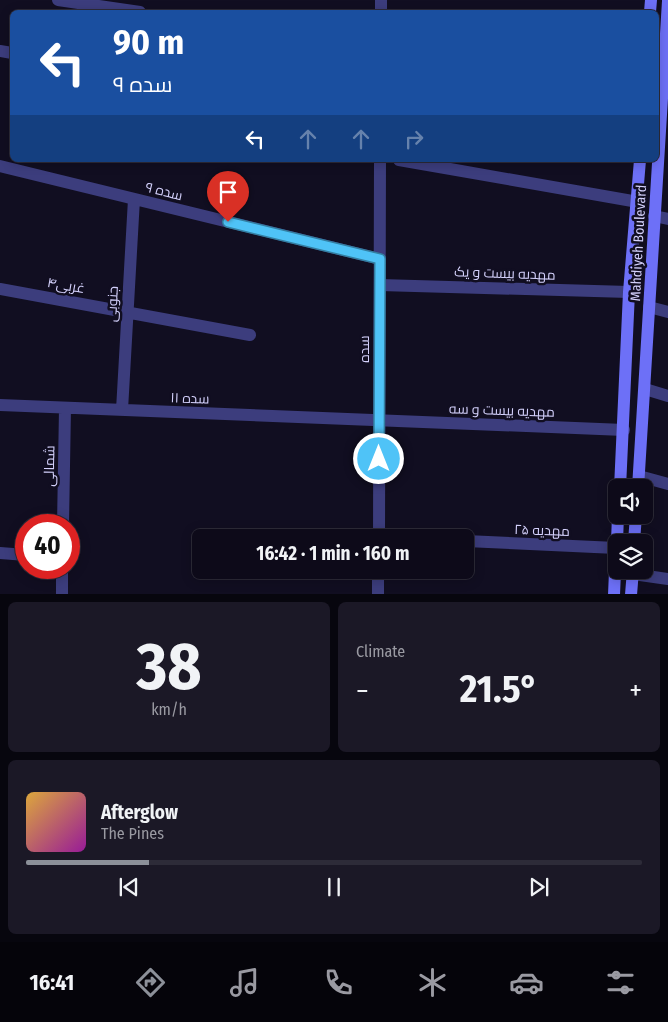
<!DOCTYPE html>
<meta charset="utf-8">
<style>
body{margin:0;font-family:"Fira Sans Condensed",Cairo,sans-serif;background:#1b1826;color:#f1f3f6;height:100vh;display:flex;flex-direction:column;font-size:19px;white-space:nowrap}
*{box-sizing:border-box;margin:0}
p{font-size:16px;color:#9a9aa2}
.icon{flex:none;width:28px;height:28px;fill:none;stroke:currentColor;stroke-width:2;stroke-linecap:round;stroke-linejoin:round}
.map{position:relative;height:594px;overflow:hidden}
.details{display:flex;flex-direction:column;gap:8px;padding:8px;background:#07060e;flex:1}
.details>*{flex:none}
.hud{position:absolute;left:10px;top:10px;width:649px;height:152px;border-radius:8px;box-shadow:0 2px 12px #0003,0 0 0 1px #2d2b38;background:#1a4fa0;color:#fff;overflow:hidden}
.buttons{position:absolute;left:608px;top:479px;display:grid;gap:10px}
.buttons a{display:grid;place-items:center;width:45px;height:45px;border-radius:8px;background:#0d0a19;box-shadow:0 2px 12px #0003,0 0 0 1px #2d2b38;font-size:25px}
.speed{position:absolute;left:15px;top:514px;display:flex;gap:10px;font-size:25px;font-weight:700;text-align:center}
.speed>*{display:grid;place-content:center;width:65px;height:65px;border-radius:50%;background:#0d0a19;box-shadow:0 2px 12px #0003,0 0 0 1px #2d2b38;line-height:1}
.speed .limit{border:8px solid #d22;background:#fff;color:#111}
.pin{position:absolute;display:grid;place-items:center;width:42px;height:42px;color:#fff;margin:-51px -21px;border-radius:50% 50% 50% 0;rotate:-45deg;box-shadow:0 0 5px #0007}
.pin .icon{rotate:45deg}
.me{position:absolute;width:55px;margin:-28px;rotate:0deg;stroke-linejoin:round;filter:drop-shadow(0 0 4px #0008)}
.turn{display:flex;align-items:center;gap:18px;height:105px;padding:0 20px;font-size:22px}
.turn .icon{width:65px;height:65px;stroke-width:2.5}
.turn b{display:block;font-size:35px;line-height:42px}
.lanes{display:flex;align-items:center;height:48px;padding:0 20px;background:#0003;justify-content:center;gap:25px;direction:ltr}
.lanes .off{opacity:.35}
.big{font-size:38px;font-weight:700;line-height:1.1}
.details .tile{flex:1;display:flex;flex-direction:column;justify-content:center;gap:8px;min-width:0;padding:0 18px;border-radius:8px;background:#1b1826}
.details .dial{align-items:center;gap:0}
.dial b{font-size:65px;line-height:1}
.song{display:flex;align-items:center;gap:15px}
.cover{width:60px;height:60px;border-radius:8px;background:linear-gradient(135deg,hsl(40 70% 55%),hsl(300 70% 35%))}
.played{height:5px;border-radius:2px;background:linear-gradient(90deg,#8c9099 20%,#2d2b38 20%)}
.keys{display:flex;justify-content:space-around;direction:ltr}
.heat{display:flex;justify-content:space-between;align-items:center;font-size:28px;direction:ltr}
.details .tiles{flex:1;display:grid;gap:8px;grid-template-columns:1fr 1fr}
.tile:last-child{grid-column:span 2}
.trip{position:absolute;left:192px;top:529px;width:282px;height:50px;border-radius:8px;background:#0d0a19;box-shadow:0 2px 12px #0003,0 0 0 1px #2d2b38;font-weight:700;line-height:50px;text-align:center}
.tabs{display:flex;height:80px;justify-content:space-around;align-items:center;background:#05040a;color:#9a9aa2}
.tabs .icon{width:35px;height:35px}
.tabs .current{color:#8c9099}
.tabs b{font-size:22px;color:#f1f3f6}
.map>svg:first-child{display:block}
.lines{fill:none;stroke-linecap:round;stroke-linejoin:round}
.minor{stroke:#3c3d7d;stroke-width:12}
.tertiary{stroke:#3c3d7d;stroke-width:12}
.secondary{stroke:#6d70f7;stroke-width:12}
.route-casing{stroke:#337fa1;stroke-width:12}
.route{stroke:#4fc3f7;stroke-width:9}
.labels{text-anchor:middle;stroke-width:5;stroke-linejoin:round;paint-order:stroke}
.street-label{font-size:14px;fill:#d4d1fc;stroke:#110e21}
</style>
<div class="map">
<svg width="668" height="595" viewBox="0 0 668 595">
<rect width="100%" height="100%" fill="#110e21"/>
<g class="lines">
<!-- minor -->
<path class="minor" d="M58,0L140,12
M0,51L12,53
M399,160L638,202
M0,166L380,259
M654,216L668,219
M380,285L629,292
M0,289L250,335
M649,307L668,312
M645,389L668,396
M0,405L624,430
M122,410L134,199
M639,476L668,484
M63,525L65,408
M466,541L616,548
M0,553L26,555
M633,574L668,579
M62,595V568"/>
<!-- tertiary -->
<path class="tertiary" d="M381,12V0
M379,538L380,160
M378,595V570"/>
<!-- secondary -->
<path class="secondary" d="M650,12L651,0
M620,488L629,292L640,160
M638,488L668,1
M617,542L618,515
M634,542L636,515
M614,595L616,547
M631,595L633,570"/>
</g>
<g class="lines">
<defs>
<path id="route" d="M228,222L380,259L379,459"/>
</defs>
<!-- route casing -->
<use href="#route" class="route-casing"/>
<!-- route -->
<use href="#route" class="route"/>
</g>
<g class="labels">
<!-- street labels -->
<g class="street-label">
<text transform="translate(164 191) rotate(14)" y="5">سده ۹</text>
<text transform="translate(638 243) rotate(-87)" y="5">Mahdiyeh Boulevard</text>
<text transform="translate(505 273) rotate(2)" y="5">مهدیه بیست و یک</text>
<text transform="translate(66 285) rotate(10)" y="5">غربی۴</text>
<text transform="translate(112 304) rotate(-87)" y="5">جنوبی</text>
<text transform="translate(364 349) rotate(-90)" y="5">سده</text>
<text transform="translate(190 398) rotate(2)" y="5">سده ۱۱</text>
<text transform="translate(502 410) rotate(2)" y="5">مهدیه بیست و سه</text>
<text transform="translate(49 466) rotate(-89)" y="5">شمالی</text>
<text transform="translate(542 530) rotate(2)" y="5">مهدیه ۲۵</text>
</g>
</g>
</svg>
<div class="buttons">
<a><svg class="icon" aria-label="sound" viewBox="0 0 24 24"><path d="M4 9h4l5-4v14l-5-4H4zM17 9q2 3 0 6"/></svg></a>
<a><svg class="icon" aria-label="layers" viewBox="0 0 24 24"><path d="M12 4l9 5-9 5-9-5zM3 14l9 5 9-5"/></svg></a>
</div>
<div class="speed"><div class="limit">40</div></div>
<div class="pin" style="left:228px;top:222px;background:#d93025"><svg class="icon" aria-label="arrive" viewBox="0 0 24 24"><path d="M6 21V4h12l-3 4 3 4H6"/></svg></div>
<svg class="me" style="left:379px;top:459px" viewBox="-20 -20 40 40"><circle r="17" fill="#4fc3f7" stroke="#fff" stroke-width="3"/><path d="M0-11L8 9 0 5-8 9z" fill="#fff"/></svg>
<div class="trip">16:42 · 1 min · 160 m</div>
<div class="hud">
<div class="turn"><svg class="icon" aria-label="left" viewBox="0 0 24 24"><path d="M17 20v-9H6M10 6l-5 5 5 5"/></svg><div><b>90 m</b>سده ۹</div></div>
<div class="lanes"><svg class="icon" aria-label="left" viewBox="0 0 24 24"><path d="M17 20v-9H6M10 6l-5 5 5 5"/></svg><svg class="icon off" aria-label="ahead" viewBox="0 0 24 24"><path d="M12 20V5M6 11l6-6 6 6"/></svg><svg class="icon off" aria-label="ahead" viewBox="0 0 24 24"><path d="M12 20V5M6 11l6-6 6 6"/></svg><svg class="icon off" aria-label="right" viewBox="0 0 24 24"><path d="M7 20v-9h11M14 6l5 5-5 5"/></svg></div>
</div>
</div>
<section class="details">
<div class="tiles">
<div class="tile dial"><b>38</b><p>km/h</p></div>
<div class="tile"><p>Climate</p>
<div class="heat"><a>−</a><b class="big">21.5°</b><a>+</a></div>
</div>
<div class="tile">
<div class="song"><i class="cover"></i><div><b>Afterglow</b><p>The Pines</p></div></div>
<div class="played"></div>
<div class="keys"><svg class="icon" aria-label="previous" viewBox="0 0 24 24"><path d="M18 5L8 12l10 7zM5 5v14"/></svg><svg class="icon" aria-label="pause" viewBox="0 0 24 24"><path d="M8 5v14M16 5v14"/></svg><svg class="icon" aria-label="next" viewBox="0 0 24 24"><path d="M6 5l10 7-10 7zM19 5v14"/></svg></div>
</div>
</div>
</section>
<nav class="tabs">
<b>16:41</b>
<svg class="icon current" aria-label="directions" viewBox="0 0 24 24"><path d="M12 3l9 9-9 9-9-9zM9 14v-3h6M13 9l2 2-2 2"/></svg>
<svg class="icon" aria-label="music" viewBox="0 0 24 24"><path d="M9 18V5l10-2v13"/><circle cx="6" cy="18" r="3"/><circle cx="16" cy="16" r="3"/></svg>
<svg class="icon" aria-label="phone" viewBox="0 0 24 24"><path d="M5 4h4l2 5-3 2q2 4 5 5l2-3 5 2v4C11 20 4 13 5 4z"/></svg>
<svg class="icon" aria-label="climate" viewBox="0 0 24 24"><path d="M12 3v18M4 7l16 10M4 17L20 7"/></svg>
<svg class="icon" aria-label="car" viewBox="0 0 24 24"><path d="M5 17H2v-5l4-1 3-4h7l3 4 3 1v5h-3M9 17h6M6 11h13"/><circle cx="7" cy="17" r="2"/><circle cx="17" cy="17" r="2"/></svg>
<svg class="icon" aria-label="filters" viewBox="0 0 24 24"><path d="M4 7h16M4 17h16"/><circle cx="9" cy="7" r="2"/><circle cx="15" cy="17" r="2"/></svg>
</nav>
